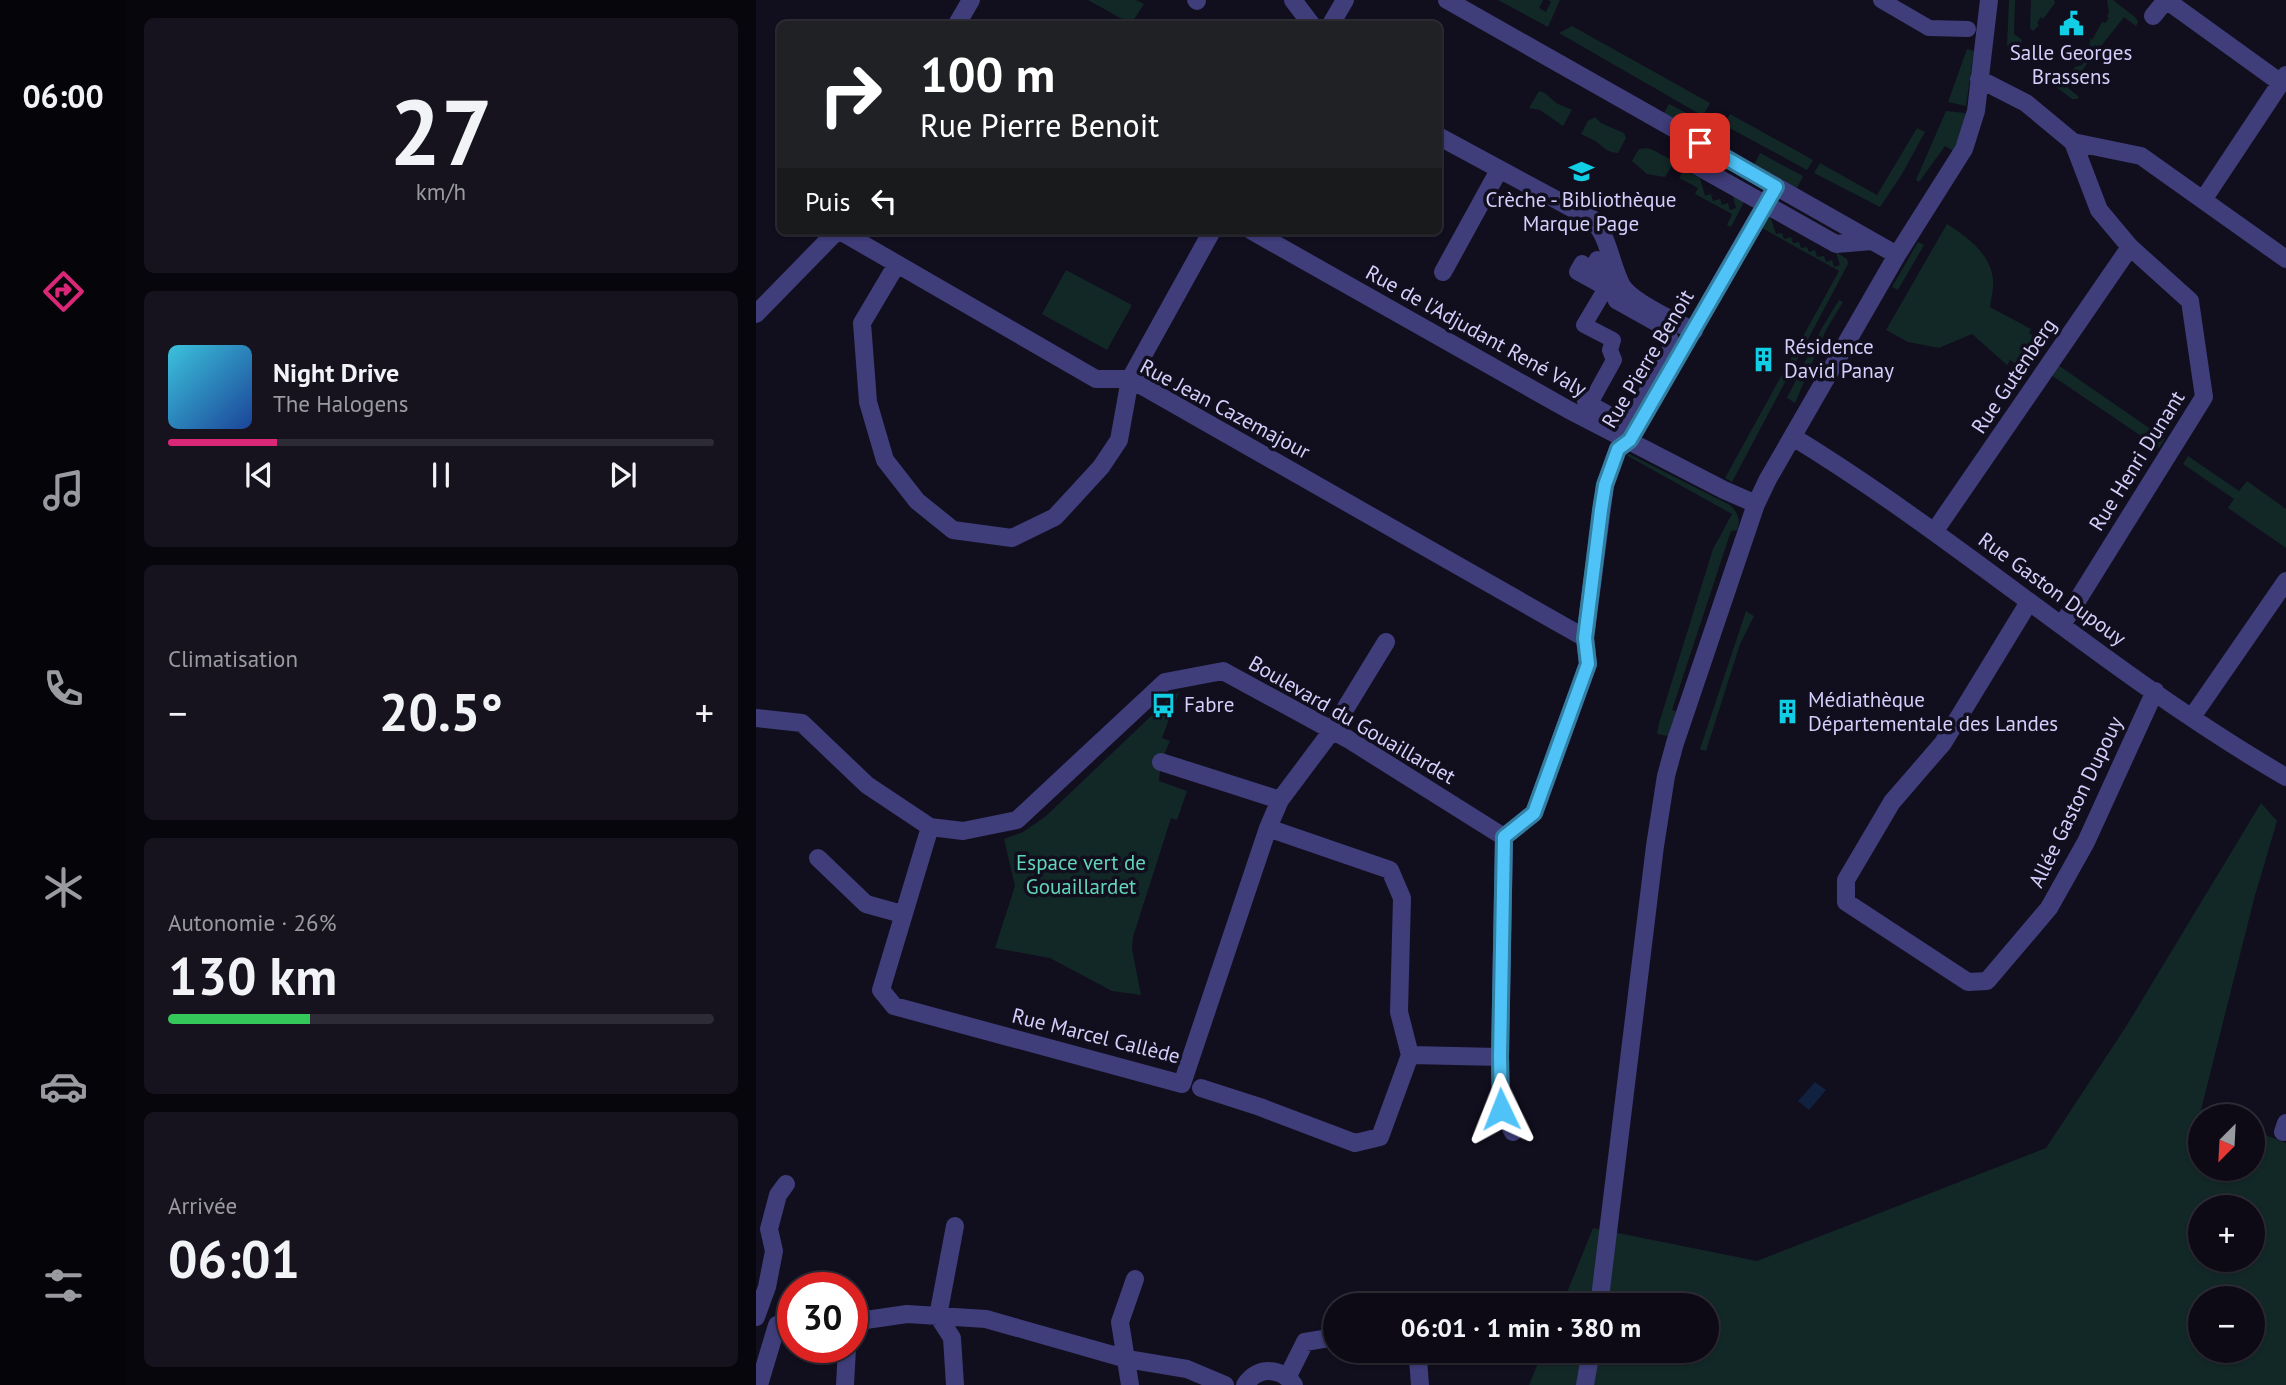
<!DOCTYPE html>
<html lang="fr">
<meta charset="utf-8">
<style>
body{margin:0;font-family:"PT Sans",sans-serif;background:#16131f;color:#f1f3f6;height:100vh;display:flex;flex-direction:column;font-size:26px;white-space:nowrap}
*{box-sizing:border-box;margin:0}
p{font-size:23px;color:#9a9aa1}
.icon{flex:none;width:38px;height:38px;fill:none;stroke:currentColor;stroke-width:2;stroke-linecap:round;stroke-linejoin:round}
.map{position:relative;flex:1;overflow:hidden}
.sheet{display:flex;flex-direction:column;gap:18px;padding:18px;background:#07060c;width:630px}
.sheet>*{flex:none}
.guide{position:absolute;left:21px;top:21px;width:665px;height:214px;border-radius:10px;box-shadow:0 2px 5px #0004,0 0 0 2px #2d2b35;background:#202124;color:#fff;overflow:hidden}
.needle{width:46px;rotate:204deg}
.buttons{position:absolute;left:1432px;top:1104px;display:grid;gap:14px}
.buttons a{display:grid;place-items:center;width:77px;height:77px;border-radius:50%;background:#0d0a16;box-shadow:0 2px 5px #0004,0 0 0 2px #2d2b35;font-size:35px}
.speed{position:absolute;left:21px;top:1272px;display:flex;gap:14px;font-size:35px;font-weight:700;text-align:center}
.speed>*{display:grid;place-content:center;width:91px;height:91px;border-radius:50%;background:#0d0a16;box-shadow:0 2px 5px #0004,0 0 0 2px #2d2b35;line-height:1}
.speed .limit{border:10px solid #d22;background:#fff;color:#111}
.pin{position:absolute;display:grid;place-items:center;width:60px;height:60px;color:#fff;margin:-30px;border-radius:14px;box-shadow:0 4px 10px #0006}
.me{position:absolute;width:77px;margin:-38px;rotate:358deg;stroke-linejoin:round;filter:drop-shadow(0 0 5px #0008)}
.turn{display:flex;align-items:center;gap:24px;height:147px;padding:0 28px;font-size:32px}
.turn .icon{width:91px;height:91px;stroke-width:2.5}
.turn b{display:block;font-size:49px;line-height:60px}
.then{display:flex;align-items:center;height:66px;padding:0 28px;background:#0003;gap:14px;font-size:26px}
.big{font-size:52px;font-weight:800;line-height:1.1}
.sheet .card{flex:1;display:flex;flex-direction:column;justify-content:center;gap:10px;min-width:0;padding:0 24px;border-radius:10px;background:#16131f}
.sheet .dial{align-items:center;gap:0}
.dial b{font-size:91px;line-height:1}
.song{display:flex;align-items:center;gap:21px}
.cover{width:84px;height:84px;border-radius:10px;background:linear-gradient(135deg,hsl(190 70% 55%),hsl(220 70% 35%))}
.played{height:7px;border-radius:4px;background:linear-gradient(90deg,#db2777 20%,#2d2b35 20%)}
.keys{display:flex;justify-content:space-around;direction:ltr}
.heat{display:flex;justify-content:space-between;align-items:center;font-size:38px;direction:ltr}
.charge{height:10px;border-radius:5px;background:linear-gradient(90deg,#34c759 26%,#2d2b35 0)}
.trip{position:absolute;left:567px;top:1293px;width:396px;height:70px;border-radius:35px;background:#0d0a16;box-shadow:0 2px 5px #0004,0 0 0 2px #2d2b35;font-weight:800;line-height:70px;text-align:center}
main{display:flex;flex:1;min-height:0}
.tabs{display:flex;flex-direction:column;width:126px;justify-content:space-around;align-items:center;background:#050409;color:#9a9aa1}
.tabs .icon{width:49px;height:49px}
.tabs .selected{color:#db2777}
.tabs b{font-size:32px;color:#f1f3f6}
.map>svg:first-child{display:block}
.green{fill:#122827;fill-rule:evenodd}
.water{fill:#112240}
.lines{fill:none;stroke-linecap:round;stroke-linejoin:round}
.pedestrian{stroke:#3f3d7a;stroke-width:16}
.minor{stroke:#3f3d7a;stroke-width:18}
.route-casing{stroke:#337fa1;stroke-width:18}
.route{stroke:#4fc3f7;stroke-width:12}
.labels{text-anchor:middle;stroke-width:7;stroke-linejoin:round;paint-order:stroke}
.poi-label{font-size:21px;fill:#d4cffb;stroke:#110e1e;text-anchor:start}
.street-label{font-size:21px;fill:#d4cffb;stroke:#110e1e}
.park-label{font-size:21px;fill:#62d5b9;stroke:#110e1e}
</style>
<main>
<nav class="tabs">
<b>06:00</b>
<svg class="icon selected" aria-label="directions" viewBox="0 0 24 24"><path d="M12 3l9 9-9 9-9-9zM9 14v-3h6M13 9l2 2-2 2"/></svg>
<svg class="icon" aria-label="music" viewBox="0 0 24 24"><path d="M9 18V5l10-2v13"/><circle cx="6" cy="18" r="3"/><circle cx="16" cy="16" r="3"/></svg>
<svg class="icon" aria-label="phone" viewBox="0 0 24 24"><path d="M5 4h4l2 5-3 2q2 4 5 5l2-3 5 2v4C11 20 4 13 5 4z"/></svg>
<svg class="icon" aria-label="climate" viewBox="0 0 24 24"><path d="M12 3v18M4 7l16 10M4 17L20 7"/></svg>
<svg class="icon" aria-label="car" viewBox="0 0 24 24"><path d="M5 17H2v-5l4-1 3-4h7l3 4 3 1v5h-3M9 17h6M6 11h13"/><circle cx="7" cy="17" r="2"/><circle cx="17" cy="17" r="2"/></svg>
<svg class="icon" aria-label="filters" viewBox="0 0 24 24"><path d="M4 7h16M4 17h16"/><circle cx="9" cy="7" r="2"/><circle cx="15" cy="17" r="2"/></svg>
</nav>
<section class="sheet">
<div class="card dial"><b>27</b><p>km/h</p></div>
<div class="card">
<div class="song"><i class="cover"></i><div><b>Night Drive</b><p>The Halogens</p></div></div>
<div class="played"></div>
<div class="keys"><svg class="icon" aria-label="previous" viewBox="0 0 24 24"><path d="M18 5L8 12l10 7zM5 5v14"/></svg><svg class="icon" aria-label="pause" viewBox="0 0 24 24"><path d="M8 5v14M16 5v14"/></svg><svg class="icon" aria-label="next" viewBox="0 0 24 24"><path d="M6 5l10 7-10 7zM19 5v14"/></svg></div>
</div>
<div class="card"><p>Climatisation</p>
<div class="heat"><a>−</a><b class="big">20.5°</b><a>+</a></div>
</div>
<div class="card"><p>Autonomie · 26%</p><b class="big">130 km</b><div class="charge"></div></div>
<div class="card"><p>Arrivée</p><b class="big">06:01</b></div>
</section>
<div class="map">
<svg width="1530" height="1385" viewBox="0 0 1530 1385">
<rect width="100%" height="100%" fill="#110e1e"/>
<!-- green -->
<path class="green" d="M332,0H380L388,4L375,24Z
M742,0H787L783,8L790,12L795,2L792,0H804L792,27Z
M1253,0H1259L1258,34L1266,40L1265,45L1260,49L1251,46Z
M1275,0H1298L1299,3L1287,19L1285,17L1281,23L1283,25L1277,31L1274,28Z
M1351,0H1357L1380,18L1382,22L1380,26L1368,17L1312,88L1323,97L1321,99H1316L1295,83L1294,79L1299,75L1313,74L1319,67L1326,65L1333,56L1334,38L1336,40L1346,22L1349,23L1353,18L1351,16L1353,13Z
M816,26L954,103L947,116L803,33Z
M1211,49L1218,51L1210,106L1192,102Z
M783,91L789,93L800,103L816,110L807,126L784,110L773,108Z
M913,104L944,120L938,130L908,113Z
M1190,111L1209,113L1208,129L1199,152L1189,146L1163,182L1160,180Z
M974,114L1057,160L1051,170L968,125Z
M839,117L845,123L868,133L870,138L862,153C851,152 849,149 841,142C837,139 830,137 825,134L832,121Z
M1161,128L1169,132L1146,174L1124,207L1058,173L1064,163L1121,195Z
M891,148C902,151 908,158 919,160L909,177L891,174L876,161L883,149Z
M1004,153L1047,176L1041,188L998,165Z
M931,165L934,173L944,178L949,196L955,194L957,201L964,199L966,205L972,203L974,210L980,208L977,196L989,200L975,227L971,225L976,214L939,194L942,188L923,178Z
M1014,216L1020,234L1026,233L1028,239L1035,237L1037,243L1043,242L1045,248L1051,247L1053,252L1059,250L1061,257L1068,256L1070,262L1076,260L1078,267L1084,265L1080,252L1091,259L1092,264L976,482L969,478L1083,271L1006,228Z
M1191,224C1211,237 1234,253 1237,279C1238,288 1235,298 1234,307L1275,329L1273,333L1286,342L1268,369L1254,360L1251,365L1216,334L1183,348L1152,342L1130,330Z
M1162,242L1168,245L1142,290L1136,287Z
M310,270L376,305L351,350L286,314Z
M1083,300L1087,302L1070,330L1039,403L1031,398L1066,328Z
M1302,365L1409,439L1403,448L1295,375Z
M873,454L974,505C982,513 985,519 981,530L975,531L916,710L925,713L917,737L901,734L903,723L957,549L976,514L870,455Z
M1432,456L1483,491L1491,481L1530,509V548L1472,508L1478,499L1427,464Z
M990,611L998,616L984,644L950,751L944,749Z
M423,692L406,738L414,741L405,762L403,781L431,791L421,820L415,818L377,937L376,949L385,995L356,991L294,958L239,948L259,886L248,839L267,832L290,816L413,699Z
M1505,803L1521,821L1498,899L1445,1110L1460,1116H1444V1169H1496V1130L1530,1143V1385H773L787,1351H950V1306L806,1305L837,1228L1001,1261L1290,1148L1371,1025ZM1444,1208H1496V1260H1444ZM1444,1298H1496V1351H1444Z"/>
<!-- water -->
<path class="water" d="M1059,1082L1070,1090L1053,1110L1042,1101Z"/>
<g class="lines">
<!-- pedestrian -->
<path class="pedestrian" d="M1125,0L1173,28L1212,29
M841,259L860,301L912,330L916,345L876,418L867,422L829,401L837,398L858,360L854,350L857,340L828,325L850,288L821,272L826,263L836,269Z"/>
<!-- minor -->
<path class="minor" d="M440,0L441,1
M537,0L555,24
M691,0L1141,255
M1410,0L1525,83
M1397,16L1410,0
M201,24L215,0
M575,24L589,0
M1223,79L1270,103L1317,142L1385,156L1530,259
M925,132L934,162L1080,244L1116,241
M682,136L836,219C853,237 854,262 865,284C873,301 920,322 938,331
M1447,200L1530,75
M84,231L340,379H374L829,638
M496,231L813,410L968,490L1000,504
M141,264L106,323L112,402L129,460L161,501L197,530L256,538L299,517L345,467L363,440L374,379L456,231
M687,272L743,170
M0,314L81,231
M1037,437C1207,541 1357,677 1530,777
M1178,532L1374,247
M1273,602L1187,743L1136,802L1090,880V902L1212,982L1231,981L1293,908L1330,842L1399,691
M1306,625L1448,397L1434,301L1374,247L1343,210L1317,142
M1436,717L1530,581
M0,718L46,723L111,785L174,827L207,831L261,820L409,682L467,671L592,739L748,837
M405,762L524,800
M174,827L125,990L138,1006L426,1084L512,828L524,800L575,732L630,642
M512,828L634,870L646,898L643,1012L654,1055L744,1057
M748,837L778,813L832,664L829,638L849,485L862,449L874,440L1020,186
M748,837L744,1057L745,1109L757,1132
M62,858L110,904L146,914
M445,1088L504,1107L599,1143L624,1137L654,1055
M1527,1132L1530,1123
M843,1306L899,846L910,776L919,743L1000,504L1012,479L1141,255L1208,149L1220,111L1233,0
M0,1317L11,1287L18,1251L13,1229L22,1195L30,1184
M96,1322L151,1314L230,1319L371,1359L431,1369L469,1385
M648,1351L662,1359L664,1385
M532,1376L549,1342L579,1337
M3,1385L21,1325
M89,1385L91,1348
M199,1385L196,1338L182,1316L199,1226
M374,1385L364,1322L379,1279
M489,1385C502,1366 525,1367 538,1385
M829,1385L835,1351"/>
</g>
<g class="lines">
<defs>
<path id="route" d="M745,1109L744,1057L748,837L778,813L832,664L829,638L845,510L849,485L862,449L874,440L1020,187L944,143"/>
</defs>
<!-- route casing -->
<use href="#route" class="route-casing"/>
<!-- route -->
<use href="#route" class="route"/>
</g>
<!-- icons -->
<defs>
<symbol id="civic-bare" viewBox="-9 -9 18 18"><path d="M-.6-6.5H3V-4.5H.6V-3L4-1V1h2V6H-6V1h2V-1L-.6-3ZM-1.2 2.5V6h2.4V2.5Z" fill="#12cee4" stroke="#110e1e" stroke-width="2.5" paint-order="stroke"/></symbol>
<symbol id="school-bare" viewBox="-9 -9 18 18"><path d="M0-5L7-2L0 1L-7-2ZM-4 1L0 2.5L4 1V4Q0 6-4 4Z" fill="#12cee4" stroke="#110e1e" stroke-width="2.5" paint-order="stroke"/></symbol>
<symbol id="building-bare" viewBox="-9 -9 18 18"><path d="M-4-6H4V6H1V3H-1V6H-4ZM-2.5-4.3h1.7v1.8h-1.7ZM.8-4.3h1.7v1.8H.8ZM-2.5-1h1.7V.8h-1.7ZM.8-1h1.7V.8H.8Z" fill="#12cee4" stroke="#110e1e" stroke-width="2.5" paint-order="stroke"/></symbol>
<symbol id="bus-bare" viewBox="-9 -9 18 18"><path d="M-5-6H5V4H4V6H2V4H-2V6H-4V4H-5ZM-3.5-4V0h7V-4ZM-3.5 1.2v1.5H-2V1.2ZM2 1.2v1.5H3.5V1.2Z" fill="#12cee4" stroke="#110e1e" stroke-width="2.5" paint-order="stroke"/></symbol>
</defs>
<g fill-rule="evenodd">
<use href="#civic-bare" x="1298" y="6" width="35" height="35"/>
<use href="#school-bare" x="808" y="154" width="35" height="35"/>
<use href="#building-bare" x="990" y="342" width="35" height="35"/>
<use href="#bus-bare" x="390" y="688" width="35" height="35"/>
<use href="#building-bare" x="1014" y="694" width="35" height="35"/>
</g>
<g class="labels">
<!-- poi labels -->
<g class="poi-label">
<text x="1315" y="60" text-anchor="middle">Salle Georges<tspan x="1315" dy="24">Brassens</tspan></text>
<text x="825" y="207" text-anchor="middle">Crèche - Bibliothèque<tspan x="825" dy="24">Marque Page</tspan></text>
<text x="1028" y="354">Résidence<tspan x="1028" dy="24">David Panay</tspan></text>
<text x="1052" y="707">Médiathèque<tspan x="1052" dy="24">Départementale des Landes</tspan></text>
<text x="428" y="712">Fabre</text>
</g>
<!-- street labels -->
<g class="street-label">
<text transform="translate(720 331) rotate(29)" y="7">Rue de l'Adjudant René Valy</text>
<text transform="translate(892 359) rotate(-59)" y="7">Rue Pierre Benoit</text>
<text transform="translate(1258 376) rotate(-56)" y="7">Rue Gutenberg</text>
<text transform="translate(469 409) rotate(28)" y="7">Rue Jean Cazemajour</text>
<text transform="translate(1381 461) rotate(-58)" y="7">Rue Henri Dunant</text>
<text transform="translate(1296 589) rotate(36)" y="7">Rue Gaston Dupouy</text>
<text transform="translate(596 720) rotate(30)" y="7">Boulevard du Gouaillardet</text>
<text transform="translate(1320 802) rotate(-64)" y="7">Allée Gaston Dupouy</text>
<text transform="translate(340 1036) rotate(14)" y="7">Rue Marcel Callède</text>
</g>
<!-- park labels -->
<g class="park-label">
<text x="325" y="870">Espace vert de<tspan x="325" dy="24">Gouaillardet</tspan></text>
</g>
</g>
</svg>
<div class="buttons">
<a><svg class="needle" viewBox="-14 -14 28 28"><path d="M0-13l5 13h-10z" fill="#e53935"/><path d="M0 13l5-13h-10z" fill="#9a9aa1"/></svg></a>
<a>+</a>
<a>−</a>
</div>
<div class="speed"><div class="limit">30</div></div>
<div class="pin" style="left:944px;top:143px;background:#d93025"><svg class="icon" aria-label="arrive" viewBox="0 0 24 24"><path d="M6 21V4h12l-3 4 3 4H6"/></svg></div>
<svg class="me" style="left:745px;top:1109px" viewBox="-20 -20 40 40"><path d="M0-17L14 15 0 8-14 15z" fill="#4fc3f7" stroke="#fff" stroke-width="4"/></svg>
<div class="trip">06:01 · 1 min · 380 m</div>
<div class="guide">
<div class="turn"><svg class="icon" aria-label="right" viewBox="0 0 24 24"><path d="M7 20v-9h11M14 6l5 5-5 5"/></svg><div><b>100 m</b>Rue Pierre Benoit</div></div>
<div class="then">Puis<svg class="icon" aria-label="left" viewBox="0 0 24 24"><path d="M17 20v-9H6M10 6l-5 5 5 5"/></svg></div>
</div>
</div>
</main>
